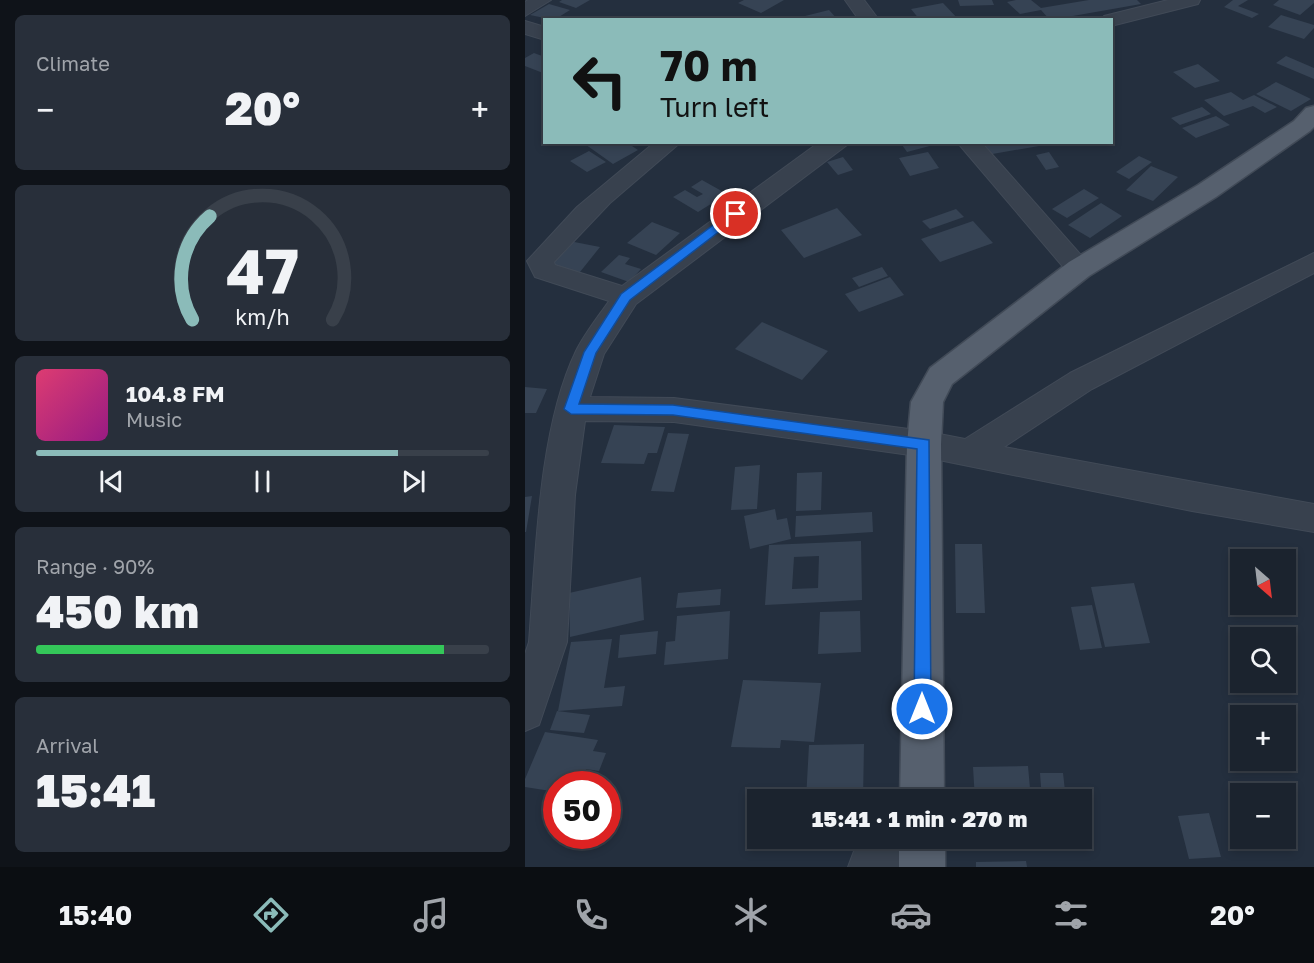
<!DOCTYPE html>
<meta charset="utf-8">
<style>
body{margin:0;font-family:"Golos Text",sans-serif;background:#282f3a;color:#f1f3f6;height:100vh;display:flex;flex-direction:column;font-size:22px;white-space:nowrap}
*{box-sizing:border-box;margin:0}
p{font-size:20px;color:#a0a4aa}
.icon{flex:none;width:33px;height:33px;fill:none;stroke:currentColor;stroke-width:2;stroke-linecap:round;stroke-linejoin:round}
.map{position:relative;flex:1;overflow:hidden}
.side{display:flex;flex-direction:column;gap:15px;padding:15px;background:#0f1319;width:525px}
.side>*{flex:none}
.guide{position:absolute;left:18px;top:18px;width:570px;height:126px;border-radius:0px;box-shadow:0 3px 9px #0003,0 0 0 2px #39404a;background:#8bbbb9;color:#111;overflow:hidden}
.needle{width:39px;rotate:152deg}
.buttons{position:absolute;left:705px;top:549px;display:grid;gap:12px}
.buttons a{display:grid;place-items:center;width:66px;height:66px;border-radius:0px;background:#1b232e;box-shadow:0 3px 9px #0003,0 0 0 2px #39404a;font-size:30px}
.speed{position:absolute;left:18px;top:771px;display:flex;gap:12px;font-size:30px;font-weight:700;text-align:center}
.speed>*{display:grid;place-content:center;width:78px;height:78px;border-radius:50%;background:#1b232e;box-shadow:0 3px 9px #0003,0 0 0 2px #39404a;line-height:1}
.speed .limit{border:9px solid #d22;background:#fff;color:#111}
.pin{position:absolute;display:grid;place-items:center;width:51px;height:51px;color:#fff;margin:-26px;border:3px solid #fff;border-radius:50%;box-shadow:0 2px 6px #0007}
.me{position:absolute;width:66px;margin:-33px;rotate:0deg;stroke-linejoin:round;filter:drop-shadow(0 0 4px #0008)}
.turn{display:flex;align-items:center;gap:21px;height:126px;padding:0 18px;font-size:27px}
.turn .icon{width:78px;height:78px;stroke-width:2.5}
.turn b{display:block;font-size:42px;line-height:51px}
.big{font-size:45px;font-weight:800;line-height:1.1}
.side .tile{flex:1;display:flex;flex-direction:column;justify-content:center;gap:9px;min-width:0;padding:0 21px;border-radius:9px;background:#282f3a}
.side .dial{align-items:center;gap:0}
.dial svg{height:156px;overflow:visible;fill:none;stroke:#39404a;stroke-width:7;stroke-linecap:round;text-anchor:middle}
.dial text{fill:#f1f3f6;stroke:none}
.song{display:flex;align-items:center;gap:18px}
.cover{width:72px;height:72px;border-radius:9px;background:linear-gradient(135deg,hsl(340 70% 55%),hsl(310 70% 35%))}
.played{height:6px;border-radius:3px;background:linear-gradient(90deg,#8bbbb9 80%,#39404a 80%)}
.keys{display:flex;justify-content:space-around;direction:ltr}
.heat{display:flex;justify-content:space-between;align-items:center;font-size:33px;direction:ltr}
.charge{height:9px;border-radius:4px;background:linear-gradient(90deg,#34c759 90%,#39404a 0)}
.trip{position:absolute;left:222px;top:789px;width:345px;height:60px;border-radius:0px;background:#1b232e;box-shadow:0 3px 9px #0003,0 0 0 2px #39404a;font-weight:800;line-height:60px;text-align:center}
.tab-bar{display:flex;height:96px;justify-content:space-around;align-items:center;background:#0b0e12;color:#a0a4aa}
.tab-bar .icon{width:42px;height:42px}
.tab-bar .selected{color:#8bbbb9}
.tab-bar b{font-size:27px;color:#f1f3f6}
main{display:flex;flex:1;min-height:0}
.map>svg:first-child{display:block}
.building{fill:#364354;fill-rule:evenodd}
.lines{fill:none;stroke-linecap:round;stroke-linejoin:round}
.minor-casing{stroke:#414a57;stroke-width:2}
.major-casing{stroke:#414a57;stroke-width:3}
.minor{fill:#38414e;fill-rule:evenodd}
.major{fill:#56606e;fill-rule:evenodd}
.route{fill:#1a73e8;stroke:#114b97;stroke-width:1.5}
</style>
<main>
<section class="side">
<div class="tile"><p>Climate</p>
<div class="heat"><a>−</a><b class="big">20°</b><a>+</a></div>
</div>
<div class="tile dial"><svg viewBox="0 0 100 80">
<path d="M14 69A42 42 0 1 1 86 69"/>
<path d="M14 69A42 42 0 0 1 23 16" stroke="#8bbbb9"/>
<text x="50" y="56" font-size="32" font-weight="700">47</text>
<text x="50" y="72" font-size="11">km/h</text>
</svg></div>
<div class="tile">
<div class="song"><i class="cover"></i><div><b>104.8 FM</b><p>Music</p></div></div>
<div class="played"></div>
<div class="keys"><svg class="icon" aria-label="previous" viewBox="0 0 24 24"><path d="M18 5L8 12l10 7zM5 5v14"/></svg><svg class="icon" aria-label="pause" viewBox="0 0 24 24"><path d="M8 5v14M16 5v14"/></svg><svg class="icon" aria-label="next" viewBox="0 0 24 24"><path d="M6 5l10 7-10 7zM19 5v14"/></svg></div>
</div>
<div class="tile"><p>Range · 90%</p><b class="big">450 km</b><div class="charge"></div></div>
<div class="tile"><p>Arrival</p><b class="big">15:41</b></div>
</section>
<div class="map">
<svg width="789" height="867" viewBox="0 0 789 867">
<rect width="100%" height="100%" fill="#242f3e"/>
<!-- building -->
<path class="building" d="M37,0H65L51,8L34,2Z
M219,0H259L236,13L213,3Z
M433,0H467L469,5L435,6Z
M491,0H506L516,8L564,0H612L616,4L525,20L516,10L495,14L482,2Z
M708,0H723L713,6L734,14L727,18L699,7Z
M754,0H789V3L775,15L748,5Z
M418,3L434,20H395L386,9Z
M24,4L45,10L29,20L5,15Z
M304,10L313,20L276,17Z
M756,15L789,25V28L779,39L743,27Z
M9,53L20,57L18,73L0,66V58Z
M761,56L789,68V79L751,63Z
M673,64L695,81L670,88L648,72Z
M751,82L786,99L766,111L731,94Z
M706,92L718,100L729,95L752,107L740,113L728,106L699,116L679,100Z
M677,107L686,114L655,125L646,118Z
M691,116L705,125L671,138L657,128Z
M57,142H101L113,150L88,164Z
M375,142H416V143L382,152Z
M449,142H512L514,146L456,156Z
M64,151L81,162L62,172L45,161Z
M403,152L414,168L385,176L374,158Z
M524,152L534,167L521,170L511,155Z
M614,156L627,162L604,179L591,172Z
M318,157L328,170L313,175L302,162Z
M626,166L653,177L628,201L601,190Z
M177,180L202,194L173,212L148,197L160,190L172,197L178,194L166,187Z
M559,189L574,198L542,218L527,209Z
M576,203L597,216L565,238L543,225Z
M312,208L337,235L279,258L256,230Z
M431,209L439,217L405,229L397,221Z
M448,221L468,243L415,262L396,239Z
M127,222L155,233L131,255L102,243Z
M39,240L75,247L55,272L18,265Z
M94,255L105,258L100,264L116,269L104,282L76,272Z
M357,267L363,276L334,287L327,278Z
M365,277L379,295L334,312L320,294Z
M237,322L303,351L277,380L210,349Z
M0,387L22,389L11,413H0Z
M89,425L140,427L132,453H123L119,464L76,463Z
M143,433L164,434L149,492L126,491Z
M235,465L232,509L206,510L210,467Z
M297,472L296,510L271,511L272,473Z
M7,496L1,532H0V497Z
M250,509L252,520L262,518L266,539L225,549L219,516Z
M347,512L348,532L270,537L271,516Z
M336,541L337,600L240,605L244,545ZM294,556L293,588L267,589L269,557Z
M430,544H457L460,613H431Z
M116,577L119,620L45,637L44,593Z
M609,583L625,643L580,647L566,587Z
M196,589L195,605L151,608L153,593Z
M567,605L577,648L555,650L546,607Z
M205,611L203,659L139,665L141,642L150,641L152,616Z
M335,611L336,652L293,654L295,612Z
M133,631L131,654L93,658L95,635Z
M87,639L79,688L100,686L97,706L33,711L46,642Z
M218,680L296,683L289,742L256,740L255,748L206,747Z
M32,711L65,715L59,733L25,730Z
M20,732L73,740L68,751L81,753L74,771L61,769L56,784H32V792L0,787V779Z
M339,744L338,800H281L284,745Z
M503,766L506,800H450L448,767Z
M515,773H538L541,800H517Z
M684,813L696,857L664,859L653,816Z
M255,838H338V849L254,851Z
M501,861L502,867H451V862Z"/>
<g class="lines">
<defs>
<path id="minor" d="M3,0H26L0,16V2Z
M320,0H339L354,20H334Z
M643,0H675L673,4L586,26V20H577L579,16Z
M0,21L20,27V40L0,34Z
M130,142H156L85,203L29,262L30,265L97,286L289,146L296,142H326L111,304L79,354L65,397L149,398L399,431L440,439L545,373L789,253V273L567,389L479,447L789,504V532L667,511L399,457L149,422L60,421L50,495L42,642L14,725L0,731V654L4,642C11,554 13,430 51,351C60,333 73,317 84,301L10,277L2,261L52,207Z
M432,142H456L563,263L567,269L563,275L554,278L545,275Z
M368,838H413L419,852L413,867H323L329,851Z"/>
<path id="major" d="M789,106V127L785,131L691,197L564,276L427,384L418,402L416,444L419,800H375L382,444L386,402L405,368L544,262L673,185L769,121L781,108Z
M374,838H420V867H374Z"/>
</defs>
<!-- minor casing -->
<use href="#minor" class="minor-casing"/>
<!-- major casing -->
<use href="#major" class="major-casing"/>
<!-- minor -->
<use href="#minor" class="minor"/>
<!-- major -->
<use href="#major" class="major"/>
</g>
<!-- route -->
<path class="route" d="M207,211L217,214L105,300L71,353L54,404L148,405L404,440L406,709L403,715L397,717L391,715L389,709L392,449L148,415L46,414L39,409L59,352L96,294Z"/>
</svg>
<div class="buttons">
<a><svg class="needle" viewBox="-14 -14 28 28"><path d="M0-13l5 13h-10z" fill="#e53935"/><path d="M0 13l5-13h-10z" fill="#a0a4aa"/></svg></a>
<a><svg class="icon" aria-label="search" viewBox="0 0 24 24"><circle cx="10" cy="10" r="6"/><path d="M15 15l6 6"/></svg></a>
<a>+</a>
<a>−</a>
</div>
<div class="speed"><div class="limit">50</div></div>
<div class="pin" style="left:211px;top:214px;background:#d93025"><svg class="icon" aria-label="arrive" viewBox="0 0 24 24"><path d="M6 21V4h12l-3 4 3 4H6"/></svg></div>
<svg class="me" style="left:397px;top:709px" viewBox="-20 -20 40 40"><circle r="17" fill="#1a73e8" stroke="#fff" stroke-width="3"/><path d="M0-11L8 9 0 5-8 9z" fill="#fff"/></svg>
<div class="trip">15:41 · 1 min · 270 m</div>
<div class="guide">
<div class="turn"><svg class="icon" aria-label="left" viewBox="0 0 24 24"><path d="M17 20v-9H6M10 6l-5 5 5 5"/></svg><div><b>70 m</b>Turn left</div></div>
</div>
</div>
</main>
<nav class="tab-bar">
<b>15:40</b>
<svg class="icon selected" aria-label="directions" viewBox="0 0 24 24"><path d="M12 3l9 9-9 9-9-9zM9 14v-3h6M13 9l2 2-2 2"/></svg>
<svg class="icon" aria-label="music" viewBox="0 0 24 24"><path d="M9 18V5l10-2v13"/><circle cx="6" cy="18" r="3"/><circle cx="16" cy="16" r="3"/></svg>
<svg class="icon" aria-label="phone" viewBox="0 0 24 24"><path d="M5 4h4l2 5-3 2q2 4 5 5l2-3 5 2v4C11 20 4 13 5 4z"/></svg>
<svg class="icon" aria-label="climate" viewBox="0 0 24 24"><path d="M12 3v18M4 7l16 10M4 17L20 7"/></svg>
<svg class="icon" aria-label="car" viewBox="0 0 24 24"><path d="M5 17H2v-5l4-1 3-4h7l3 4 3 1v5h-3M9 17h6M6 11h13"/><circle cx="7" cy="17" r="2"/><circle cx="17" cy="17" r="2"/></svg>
<svg class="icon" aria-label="filters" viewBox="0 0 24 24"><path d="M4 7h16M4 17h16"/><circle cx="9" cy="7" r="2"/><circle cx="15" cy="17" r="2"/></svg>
<b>20°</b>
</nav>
